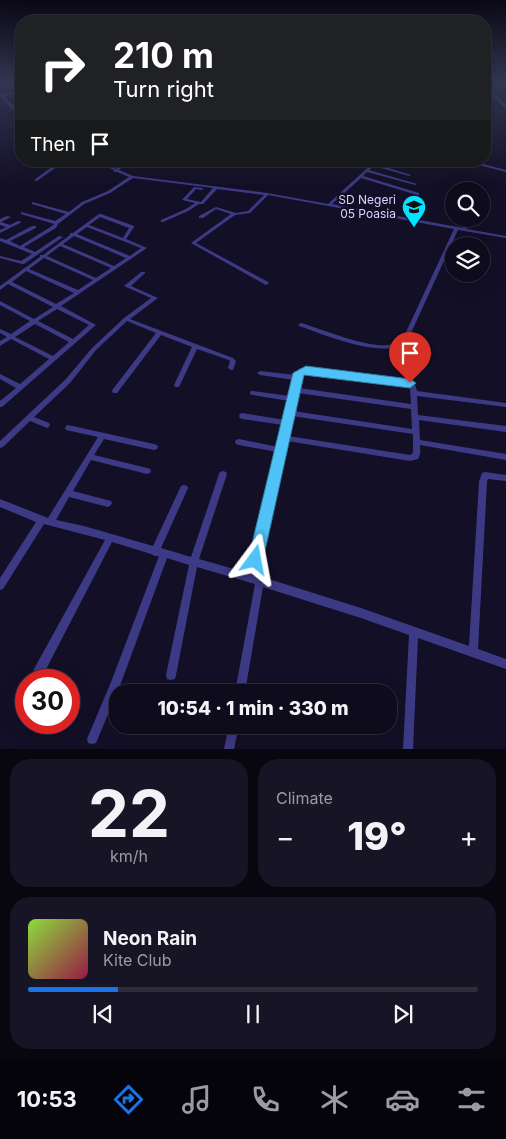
<!DOCTYPE html>
<meta charset="utf-8">
<style>
body{margin:0;font-family:Inter,sans-serif;background:#171425;color:#f1f3f6;height:100vh;display:flex;flex-direction:column;font-size:19px;white-space:nowrap}
*{box-sizing:border-box;margin:0}
p{font-size:16px;color:#9b9ba3}
.icon{flex:none;width:28px;height:28px;fill:none;stroke:currentColor;stroke-width:2;stroke-linecap:round;stroke-linejoin:round}
.map{position:relative;height:749px;overflow:hidden}
.drawer{display:flex;flex-direction:column;gap:10px;padding:10px;background:#08060f;flex:1}
.drawer>*{flex:none}
.top-card{position:absolute;left:15px;top:15px;width:476px;height:152px;border-radius:20px;box-shadow:0 5px 20px #0002,0 0 0 1px #2e2b3b;background:#202124;color:#fff;overflow:hidden}
.tools{position:absolute;left:445px;top:182px;display:grid;gap:10px}
.tools a{display:grid;place-items:center;width:45px;height:45px;border-radius:50%;background:#0e0b1c;box-shadow:0 5px 20px #0002,0 0 0 1px #2e2b3b;font-size:25px}
.speed{position:absolute;left:15px;top:669px;display:flex;gap:10px;font-size:25px;font-weight:700;text-align:center}
.speed>*{display:grid;place-content:center;width:65px;height:65px;border-radius:50%;background:#0e0b1c;box-shadow:0 5px 20px #0002,0 0 0 1px #2e2b3b;line-height:1}
.speed .limit{border:8px solid #d22;background:#fff;color:#111}
.pin{position:absolute;display:grid;place-items:center;width:42px;height:42px;color:#fff;margin:-51px -21px;border-radius:50% 50% 50% 0;rotate:-45deg;box-shadow:0 0 5px #0007}
.pin .icon{rotate:45deg}
.me{position:absolute;width:55px;margin:-28px;rotate:13deg;stroke-linejoin:round;filter:drop-shadow(0 0 4px #0008)}
.turn{display:flex;align-items:center;gap:18px;height:105px;padding:0 15px;font-size:22px}
.turn .icon{width:65px;height:65px;stroke-width:2.5}
.turn b{display:block;font-size:35px;line-height:42px}
.then{display:flex;align-items:center;height:48px;padding:0 15px;background:#0003;gap:10px;font-size:19px}
.big{font-size:38px;font-weight:800;line-height:1.1}
.drawer .card{flex:1;display:flex;flex-direction:column;justify-content:center;gap:8px;min-width:0;padding:0 18px;border-radius:20px;background:#171425}
.drawer .dial{align-items:center;gap:0}
.dial b{font-size:65px;line-height:1}
.song{display:flex;align-items:center;gap:15px}
.cover{width:60px;height:60px;border-radius:8px;background:linear-gradient(135deg,hsl(90 70% 55%),hsl(340 70% 35%))}
.played{height:5px;border-radius:2px;background:linear-gradient(90deg,#1a73e8 20%,#2e2b3b 20%)}
.keys{display:flex;justify-content:space-around;direction:ltr}
.heat{display:flex;justify-content:space-between;align-items:center;font-size:28px;direction:ltr}
.drawer .tiles{flex:1;display:grid;gap:10px;grid-template-columns:1fr 1fr}
.card:last-child{grid-column:span 2}
.trip{position:absolute;left:109px;top:684px;width:288px;height:50px;border-radius:20px;background:#0e0b1c;box-shadow:0 5px 20px #0002,0 0 0 1px #2e2b3b;font-weight:800;line-height:50px;text-align:center}
.tab-bar{display:flex;height:80px;justify-content:space-around;align-items:center;background:#06040b;color:#9b9ba3}
.tab-bar .icon{width:35px;height:35px}
.tab-bar .active{color:#1a73e8}
.tab-bar b{font-size:22px;color:#f1f3f6}
.map>svg:first-child{display:block}
.lines{fill:none;stroke-linecap:round;stroke-linejoin:round}
.minor{fill:#3d3a85;fill-rule:evenodd}
.tertiary{fill:#3d3a85;fill-rule:evenodd}
.route{fill:#4fc3f7;stroke:#337fa1}
.labels{text-anchor:middle;stroke-width:5;stroke-linejoin:round;paint-order:stroke}
.far-poi-label{font-size:12px;fill:#d9d4ff;stroke:#130f26;text-anchor:end}
</style>
<div class="map">
<svg width="506" height="749" viewBox="0 0 506 749">
<rect width="100%" height="100%" fill="#130f26"/>
<g class="lines">
<!-- minor -->
<path class="minor" d="M15,92L21,97V99L14,94L4,96L13,106L21,111V113L11,108L0,96V93L2,95Z
M21,118V120L19,121L21,122V124L14,121Z
M68,161H75L58,166L37,181L34,180L56,164Z
M94,161H100L116,169L126,161H131L119,170L133,176L267,193L328,204L375,161H379L376,164L411,175L409,176L374,166L369,170L417,184L415,185L367,172L363,176L419,193V195H417L361,178L332,204L463,228L462,219H466L467,229L506,236V238L458,230L411,333C408,338 404,344 398,346C376,356 322,334 299,326L298,325L301,323C322,329 373,351 393,344C400,342 404,335 407,330L454,229L268,195L250,213L235,215L196,243L268,282L269,283L266,285L191,243L231,214L216,209L203,218H199V216L216,207L236,213L248,211L264,195L217,189L203,204H199L188,211L163,222H161V220L186,209L195,203L182,200L194,187L202,188L204,189L202,190L196,189L187,199L201,202L213,188L133,178L110,193L84,204L58,224L56,228L24,247L35,252L59,236L63,237L24,264H22L0,258V256L21,261L32,254L0,241V238L6,240L32,226H36V228L10,241L20,246L52,226L54,224L21,214V212L55,221L66,214L32,204V202L69,212L82,202L108,191L129,177L117,172H114V170Z
M464,161H471L506,170V172Z
M446,200L449,201L451,209L454,211V214L447,210Z
M99,214H101L134,226V227L126,239L147,248L61,306L96,325L2,407H0V401L16,388L0,379V374L20,384L49,359L11,339L0,346V341L7,337L0,333V329L11,334L30,321L0,305V301L34,319L53,307L8,284L0,290V286L40,257V255H43L70,235V233H73ZM100,217L129,228L123,238L89,225ZM87,227L141,248L130,256L77,234ZM74,236L126,258L114,266L63,244ZM60,246L111,268L96,278L47,256ZM44,258L93,280L78,290L29,269ZM26,271L74,293L56,304L12,282ZM57,309L89,325L73,339L38,321ZM35,324L69,342L53,356L15,337Z
M7,216L11,217L1,222L10,225L18,221L22,222L0,233V230L6,227L0,225V219Z
M141,272H145V273L131,286L158,298L130,319L233,358L236,361L233,370H231L228,368L230,361L229,360L197,349L179,387H175L174,385L192,347L161,335L117,393H113L112,391L113,389L156,333L127,321L96,350L70,383L34,417L49,423L50,425L49,427L47,428L30,421L3,447L0,448V441L66,379L92,348L124,318L151,298L124,286Z
M300,368H302L410,381L415,384L417,391L506,403V407L417,396L418,415L506,426V432L419,420L420,440L506,454V460L420,445C420,451 421,454 418,459L410,461L287,441L256,575L361,608L469,646L479,482L482,473L485,472L506,475V481L488,479L487,482L478,649L506,659V669L418,638L413,749H403L409,635L361,618L263,587L245,692H235L255,584L197,567L176,675L175,679L171,680L167,679L166,675L189,565L167,558L121,683L96,743L92,744L88,743L87,739L111,682L159,556H155L151,554L112,542L42,677L38,678L34,677L33,673L34,669L105,540L44,524L3,589L0,590V578L36,522L0,507V499L48,518L98,437L66,430L65,428L66,426L68,425L154,444L157,445L158,447L157,449L154,450L104,439L94,455L147,468L150,469L151,471L150,473L147,474L91,460L73,491L111,501L112,503L111,505L108,507L69,497L56,520L84,526L153,546L181,486L184,485L187,486L188,488L161,548L191,557L219,474L220,472L223,471L226,472L227,474L199,559L248,573L277,452L239,445L236,444L235,442L236,440L239,439L278,447L283,425L242,419L240,418L239,416L240,414L242,413L285,420L289,401L253,395H251L250,393L251,391H253L290,396L294,380L260,375L257,373L260,371L295,375L297,371ZM303,372L408,385L410,387L411,404L299,388L302,374ZM298,393L411,409L412,429L293,411ZM292,416L413,434V453L410,455L288,436Z
M229,725H239L234,749H224Z"/>
<!-- tertiary -->
<path class="tertiary" d="M485,90L496,95L506,106V109L494,97L485,92Z"/>
</g>
<!-- sky -->
<linearGradient id="sky" x2="0" y2="1"><stop stop-color="#0a0815"/><stop offset="0.44" stop-color="#333752"/><stop offset="1" stop-color="#333752" stop-opacity="0"/></linearGradient>
<rect width="506" height="186" fill="url(#sky)"/>
<!-- route -->
<path class="route" d="M306,366L410,379L416,383L410,388L304,375L263,560L261,565L255,567L250,565L248,560L293,373Z"/>
<!-- icons -->
<defs>
<symbol id="school-pin" viewBox="-11 -11 22 30"><path d="M0 17L-7.5 6A9.5 9.5 0 1 1 7.5 6Z" fill="#00e5ff" stroke="#130f26"/><path d="M0-5L7-2L0 1L-7-2ZM-4 1L0 2.5L4 1V4Q0 6-4 4Z" fill="#111"/></symbol>
</defs>
<g fill-rule="evenodd">
<use href="#school-pin" x="400" y="193" width="28" height="38"/>
</g>
<g class="labels">
<!-- far-poi labels -->
<g class="far-poi-label">
<text x="396" y="204">SD Negeri<tspan x="396" dy="14">05 Poasia</tspan></text>
</g>
</g>
</svg>
<div class="tools">
<a><svg class="icon" aria-label="search" viewBox="0 0 24 24"><circle cx="10" cy="10" r="6"/><path d="M15 15l6 6"/></svg></a>
<a><svg class="icon" aria-label="layers" viewBox="0 0 24 24"><path d="M12 4l9 5-9 5-9-5zM3 14l9 5 9-5"/></svg></a>
</div>
<div class="speed"><div class="limit">30</div></div>
<div class="pin" style="left:410px;top:383px;background:#d93025"><svg class="icon" aria-label="arrive" viewBox="0 0 24 24"><path d="M6 21V4h12l-3 4 3 4H6"/></svg></div>
<svg class="me" style="left:255px;top:560px" viewBox="-20 -20 40 40"><path d="M0-17L14 15 0 8-14 15z" fill="#4fc3f7" stroke="#fff" stroke-width="4"/></svg>
<div class="trip">10:54 · 1 min · 330 m</div>
<div class="top-card">
<div class="turn"><svg class="icon" aria-label="right" viewBox="0 0 24 24"><path d="M7 20v-9h11M14 6l5 5-5 5"/></svg><div><b>210 m</b>Turn right</div></div>
<div class="then">Then<svg class="icon" aria-label="arrive" viewBox="0 0 24 24"><path d="M6 21V4h12l-3 4 3 4H6"/></svg></div>
</div>
</div>
<section class="drawer">
<div class="tiles">
<div class="card dial"><b>22</b><p>km/h</p></div>
<div class="card"><p>Climate</p>
<div class="heat"><a>−</a><b class="big">19°</b><a>+</a></div>
</div>
<div class="card">
<div class="song"><i class="cover"></i><div><b>Neon Rain</b><p>Kite Club</p></div></div>
<div class="played"></div>
<div class="keys"><svg class="icon" aria-label="previous" viewBox="0 0 24 24"><path d="M18 5L8 12l10 7zM5 5v14"/></svg><svg class="icon" aria-label="pause" viewBox="0 0 24 24"><path d="M8 5v14M16 5v14"/></svg><svg class="icon" aria-label="next" viewBox="0 0 24 24"><path d="M6 5l10 7-10 7zM19 5v14"/></svg></div>
</div>
</div>
</section>
<nav class="tab-bar">
<b>10:53</b>
<svg class="icon active" aria-label="directions" viewBox="0 0 24 24"><path d="M12 3l9 9-9 9-9-9zM9 14v-3h6M13 9l2 2-2 2"/></svg>
<svg class="icon" aria-label="music" viewBox="0 0 24 24"><path d="M9 18V5l10-2v13"/><circle cx="6" cy="18" r="3"/><circle cx="16" cy="16" r="3"/></svg>
<svg class="icon" aria-label="phone" viewBox="0 0 24 24"><path d="M5 4h4l2 5-3 2q2 4 5 5l2-3 5 2v4C11 20 4 13 5 4z"/></svg>
<svg class="icon" aria-label="climate" viewBox="0 0 24 24"><path d="M12 3v18M4 7l16 10M4 17L20 7"/></svg>
<svg class="icon" aria-label="car" viewBox="0 0 24 24"><path d="M5 17H2v-5l4-1 3-4h7l3 4 3 1v5h-3M9 17h6M6 11h13"/><circle cx="7" cy="17" r="2"/><circle cx="17" cy="17" r="2"/></svg>
<svg class="icon" aria-label="filters" viewBox="0 0 24 24"><path d="M4 7h16M4 17h16"/><circle cx="9" cy="7" r="2"/><circle cx="15" cy="17" r="2"/></svg>
</nav>
